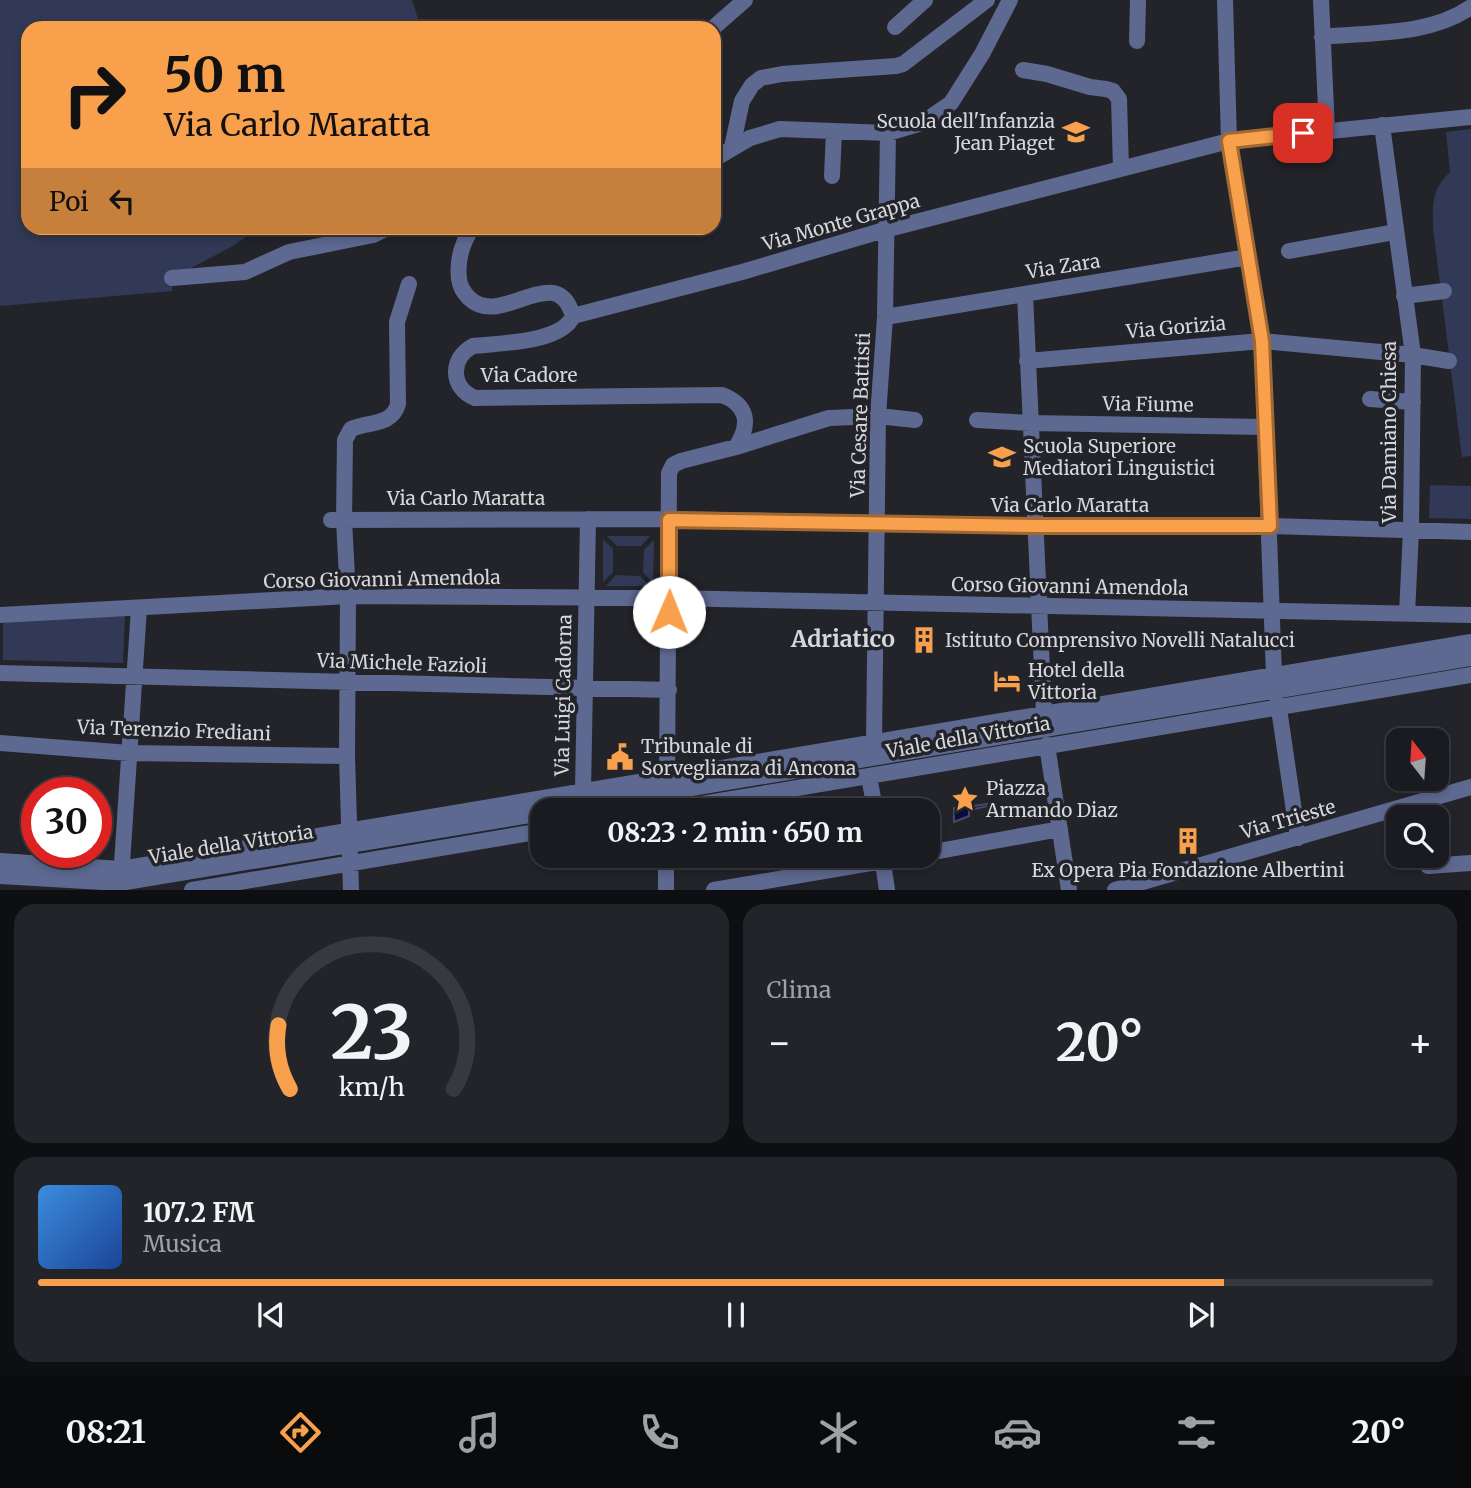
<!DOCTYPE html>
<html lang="it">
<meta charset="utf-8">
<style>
body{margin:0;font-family:Merriweather,serif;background:#232429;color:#f1f3f6;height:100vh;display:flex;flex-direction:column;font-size:26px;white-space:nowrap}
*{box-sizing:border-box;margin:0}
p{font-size:23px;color:#9fa1a5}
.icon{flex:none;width:38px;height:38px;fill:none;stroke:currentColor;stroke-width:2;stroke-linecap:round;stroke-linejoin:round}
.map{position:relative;height:890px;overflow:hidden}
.details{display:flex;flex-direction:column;gap:14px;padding:14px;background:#0e0f12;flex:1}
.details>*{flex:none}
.guide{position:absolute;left:21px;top:21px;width:700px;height:214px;border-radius:21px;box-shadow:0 4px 10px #0003,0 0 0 2px #38393e;background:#f9a04c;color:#111;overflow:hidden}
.needle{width:46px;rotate:343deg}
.controls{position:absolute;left:1386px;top:728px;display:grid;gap:14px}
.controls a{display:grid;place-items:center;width:63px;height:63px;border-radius:14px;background:#1a1b20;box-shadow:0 4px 10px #0003,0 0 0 2px #38393e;font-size:35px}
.speed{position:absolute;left:21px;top:777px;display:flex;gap:14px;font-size:35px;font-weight:700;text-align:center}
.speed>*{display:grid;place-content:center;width:91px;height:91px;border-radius:50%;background:#1a1b20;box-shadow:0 4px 10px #0003,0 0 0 2px #38393e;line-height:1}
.speed .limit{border:10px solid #d22;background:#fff;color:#111}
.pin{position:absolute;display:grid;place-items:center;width:60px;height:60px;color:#fff;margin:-30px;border-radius:14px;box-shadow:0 4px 10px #0006}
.me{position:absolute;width:77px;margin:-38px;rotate:1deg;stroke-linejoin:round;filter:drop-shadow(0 0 5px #0008)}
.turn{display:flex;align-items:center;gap:24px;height:147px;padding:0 28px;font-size:32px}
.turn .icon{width:91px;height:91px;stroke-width:2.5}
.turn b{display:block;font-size:49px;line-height:60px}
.then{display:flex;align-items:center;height:66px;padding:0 28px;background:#0003;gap:14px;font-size:26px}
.big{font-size:52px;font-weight:700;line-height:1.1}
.details .widget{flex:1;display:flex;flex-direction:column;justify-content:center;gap:10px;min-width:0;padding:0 24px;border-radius:21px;background:#232429}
.details .dial{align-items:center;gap:0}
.dial svg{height:182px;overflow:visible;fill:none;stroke:#38393e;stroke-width:7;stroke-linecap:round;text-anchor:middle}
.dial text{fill:#f1f3f6;stroke:none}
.song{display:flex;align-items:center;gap:21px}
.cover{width:84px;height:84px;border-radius:10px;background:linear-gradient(135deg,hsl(210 70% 55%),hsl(220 70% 35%))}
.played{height:7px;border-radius:4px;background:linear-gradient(90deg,#f9a04c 85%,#38393e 85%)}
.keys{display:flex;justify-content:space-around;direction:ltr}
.heat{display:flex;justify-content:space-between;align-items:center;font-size:38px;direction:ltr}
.details .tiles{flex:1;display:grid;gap:14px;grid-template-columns:1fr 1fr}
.widget:last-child{grid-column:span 2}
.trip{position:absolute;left:530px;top:798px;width:410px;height:70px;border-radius:21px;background:#1a1b20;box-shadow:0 4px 10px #0003,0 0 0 2px #38393e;font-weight:700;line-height:70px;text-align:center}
.dock{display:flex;height:112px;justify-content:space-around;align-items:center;background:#0a0b0d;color:#9fa1a5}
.dock .icon{width:49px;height:49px}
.dock .on{color:#f9a04c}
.dock b{font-size:32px;color:#f1f3f6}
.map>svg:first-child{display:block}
.green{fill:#313957}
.water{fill:#090d39;stroke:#464a6a;stroke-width:2}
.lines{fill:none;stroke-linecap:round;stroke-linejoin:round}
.minor{stroke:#5e6991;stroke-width:16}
.route-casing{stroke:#a26831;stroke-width:18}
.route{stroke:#f9a04c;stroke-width:12}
.labels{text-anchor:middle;stroke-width:7;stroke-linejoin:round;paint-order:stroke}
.poi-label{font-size:19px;fill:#d6d7db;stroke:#23242a;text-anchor:start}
.street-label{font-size:19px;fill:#d6d7db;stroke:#23242a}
.quarter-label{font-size:23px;font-weight:bold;fill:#d6d7db;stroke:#23242a}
</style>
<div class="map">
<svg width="1471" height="890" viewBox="0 0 1471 890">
<rect width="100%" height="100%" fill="#23242a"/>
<!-- green -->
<path class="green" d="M0,0H412L421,28H28V228H259L231,247L172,278V291L0,306Z
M1471,129V456L1462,457L1433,228C1433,203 1431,191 1450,172L1446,132Z
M1430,485L1471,486V519L1429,518Z
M607,536H650L641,546H617Z
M603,539L613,549V572L603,582Z
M654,540L653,583L643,572L644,550Z
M616,575L640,576L650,586H606Z
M125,615L123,663L3,660V621Z"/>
<!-- water -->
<path class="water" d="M993,803V805L969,810V816L954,822V808L961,806L962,808Z"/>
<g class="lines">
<!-- minor -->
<path class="minor" d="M1225,0L1229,141L1262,341L1274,675L1298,838
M1321,0L1327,130
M895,27L925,0
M713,28L745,0
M1322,37C1372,32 1429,36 1471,7
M1137,41L1138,0
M1023,70L1047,74L1090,87L1106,89L1113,91L1119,99L1121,168
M1382,125L1413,355L1411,530L1407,614
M732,147L742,101L752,85L761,78L782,74L896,66L903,64L987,0
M714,159L750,138L780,129L888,133L922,123L951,103L982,54L1010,0
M832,176L834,131
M472,228C462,243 457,261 459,279C460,287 464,293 469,298C493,321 526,290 553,293C565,295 570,306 573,316C562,343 499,343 473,346C450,358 450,388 475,398L722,395C748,405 751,424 736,447
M1289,251L1395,232
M172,278L245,272L289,252L373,235L387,228
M1025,294L1044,714
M1404,296L1444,291
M573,316L742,272L881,231L1229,141L1471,117
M885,317L1248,257
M1027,361L1262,341L1413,355L1449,361
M1370,399L1413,402
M977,420L1031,423L1265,427
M331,520L665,519L1035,526H1270L1471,532
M0,615L348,596L669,598L1471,615
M0,673L669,690
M874,742L878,416L885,317L888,133
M0,743L129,753L347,756
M1047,745L1069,890
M869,776L875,810
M667,787L669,473L673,465L681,461L736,447L829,418L878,416L915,420
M583,791L588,519
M560,810L1471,658
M666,810L1471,675
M928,853L1060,829
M882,856L887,890
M0,861L121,869L1471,642
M1428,866L1471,863
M0,876L120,883L542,813
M121,878L139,608
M192,890L542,831
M351,890L347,756L348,596L344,520L345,440L351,429C369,421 392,426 398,404L397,322L409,284
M666,890V856
M714,890L912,856
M1115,890L1471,787"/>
</g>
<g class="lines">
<defs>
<path id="route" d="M669,612V520L1035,526H1270L1262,341L1229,141L1303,133"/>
</defs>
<!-- route casing -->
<use href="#route" class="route-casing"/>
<!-- route -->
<use href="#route" class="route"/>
</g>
<!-- icons -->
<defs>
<symbol id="school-bare" viewBox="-9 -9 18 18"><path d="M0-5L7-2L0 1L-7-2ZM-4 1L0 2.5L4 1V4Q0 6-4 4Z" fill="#f9a04c" stroke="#23242a" stroke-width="2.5" paint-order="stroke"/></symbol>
<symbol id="university-bare" viewBox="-9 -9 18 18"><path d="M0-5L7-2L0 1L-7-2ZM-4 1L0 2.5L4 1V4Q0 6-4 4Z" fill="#f9a04c" stroke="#23242a" stroke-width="2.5" paint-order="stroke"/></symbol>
<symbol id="building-bare" viewBox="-9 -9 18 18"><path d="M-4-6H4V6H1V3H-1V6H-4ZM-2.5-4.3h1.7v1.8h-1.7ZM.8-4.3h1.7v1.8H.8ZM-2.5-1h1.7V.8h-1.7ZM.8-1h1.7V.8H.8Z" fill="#f9a04c" stroke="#23242a" stroke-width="2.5" paint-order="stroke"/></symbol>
<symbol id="hotel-bare" viewBox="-9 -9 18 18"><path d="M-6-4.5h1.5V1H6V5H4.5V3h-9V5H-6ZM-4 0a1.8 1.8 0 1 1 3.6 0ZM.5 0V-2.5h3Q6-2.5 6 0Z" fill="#f9a04c" stroke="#23242a" stroke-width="2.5" paint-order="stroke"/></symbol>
<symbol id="civic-bare" viewBox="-9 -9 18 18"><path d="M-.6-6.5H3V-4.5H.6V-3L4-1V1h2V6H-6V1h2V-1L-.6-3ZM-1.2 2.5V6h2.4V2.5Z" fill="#f9a04c" stroke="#23242a" stroke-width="2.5" paint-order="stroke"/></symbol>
<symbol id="sight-bare" viewBox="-9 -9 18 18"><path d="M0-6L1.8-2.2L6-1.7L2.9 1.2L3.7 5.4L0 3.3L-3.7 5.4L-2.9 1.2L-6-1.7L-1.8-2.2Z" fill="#f9a04c" stroke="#23242a" stroke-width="2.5" paint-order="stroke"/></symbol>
</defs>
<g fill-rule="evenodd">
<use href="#school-bare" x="1057" y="113" width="38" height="38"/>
<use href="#university-bare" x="983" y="438" width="38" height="38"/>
<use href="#building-bare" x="905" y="621" width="38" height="38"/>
<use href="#hotel-bare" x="988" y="662" width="38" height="38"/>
<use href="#civic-bare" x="601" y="738" width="38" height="38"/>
<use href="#sight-bare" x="946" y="780" width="38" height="38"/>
<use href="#building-bare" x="1169" y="822" width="38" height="38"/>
</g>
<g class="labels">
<!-- poi labels -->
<g class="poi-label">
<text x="1055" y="128" text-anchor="end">Scuola dell'Infanzia<tspan x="1055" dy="22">Jean Piaget</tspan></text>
<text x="1023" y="453">Scuola Superiore<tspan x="1023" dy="22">Mediatori Linguistici</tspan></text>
<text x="945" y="647">Istituto Comprensivo Novelli Natalucci</text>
<text x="1028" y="677">Hotel della<tspan x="1028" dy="22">Vittoria</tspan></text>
<text x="641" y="753">Tribunale di<tspan x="641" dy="22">Sorveglianza di Ancona</tspan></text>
<text x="986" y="795">Piazza<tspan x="986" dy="22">Armando Diaz</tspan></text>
<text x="1188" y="877" text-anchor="middle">Ex Opera Pia Fondazione Albertini</text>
</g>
<!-- street labels -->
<g class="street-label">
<text transform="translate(841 222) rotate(-16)" y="7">Via Monte Grappa</text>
<text transform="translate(1063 266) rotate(-9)" y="7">Via Zara</text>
<text transform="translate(1176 327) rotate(-5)" y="7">Via Gorizia</text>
<text x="529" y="382">Via Cadore</text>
<text transform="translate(1148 404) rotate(1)" y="7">Via Fiume</text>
<text transform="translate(860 415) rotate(-88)" y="7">Via Cesare Battisti</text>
<text transform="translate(1389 432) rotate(-90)" y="7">Via Damiano Chiesa</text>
<text x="466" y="505">Via Carlo Maratta</text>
<text x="1070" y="512">Via Carlo Maratta</text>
<text transform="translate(382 579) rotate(-1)" y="7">Corso Giovanni Amendola</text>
<text transform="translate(1070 586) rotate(1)" y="7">Corso Giovanni Amendola</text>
<text transform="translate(402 663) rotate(2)" y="7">Via Michele Fazioli</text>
<text transform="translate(563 695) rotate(-89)" y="7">Via Luigi Cadorna</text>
<text transform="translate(174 730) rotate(2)" y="7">Via Terenzio Frediani</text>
<text transform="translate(968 737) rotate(-10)" y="7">Viale della Vittoria</text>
<text transform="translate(1288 819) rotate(-16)" y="7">Via Trieste</text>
<text transform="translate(231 844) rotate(-9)" y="7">Viale della Vittoria</text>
</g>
<!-- quarter labels -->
<g class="quarter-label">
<text x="843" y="647">Adriatico</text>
</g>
</g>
</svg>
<div class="controls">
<a><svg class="needle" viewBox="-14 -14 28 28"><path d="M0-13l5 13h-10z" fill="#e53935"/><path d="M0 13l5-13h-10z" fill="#9fa1a5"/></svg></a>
<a><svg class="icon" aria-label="search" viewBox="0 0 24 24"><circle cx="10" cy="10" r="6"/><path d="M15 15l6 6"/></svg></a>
</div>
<div class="speed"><div class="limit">30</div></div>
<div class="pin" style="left:1303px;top:133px;background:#d93025"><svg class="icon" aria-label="arrive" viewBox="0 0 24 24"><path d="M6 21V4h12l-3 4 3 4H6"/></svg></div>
<svg class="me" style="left:669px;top:612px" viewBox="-20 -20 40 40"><circle r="19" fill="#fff"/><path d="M0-13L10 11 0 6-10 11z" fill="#f9a04c"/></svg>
<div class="trip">08:23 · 2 min · 650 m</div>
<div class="guide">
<div class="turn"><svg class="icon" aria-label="right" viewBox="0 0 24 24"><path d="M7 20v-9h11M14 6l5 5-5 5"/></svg><div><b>50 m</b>Via Carlo Maratta</div></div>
<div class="then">Poi<svg class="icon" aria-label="left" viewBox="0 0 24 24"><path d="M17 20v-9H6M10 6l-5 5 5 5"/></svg></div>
</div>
</div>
<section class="details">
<div class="tiles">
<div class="widget dial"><svg viewBox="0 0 100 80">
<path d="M14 69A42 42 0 1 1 86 69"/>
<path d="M14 69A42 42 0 0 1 9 41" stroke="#f9a04c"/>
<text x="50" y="56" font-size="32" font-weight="700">23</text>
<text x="50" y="72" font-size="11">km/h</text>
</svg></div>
<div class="widget"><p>Clima</p>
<div class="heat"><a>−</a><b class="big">20°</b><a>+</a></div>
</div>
<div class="widget">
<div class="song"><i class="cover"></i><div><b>107.2 FM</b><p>Musica</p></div></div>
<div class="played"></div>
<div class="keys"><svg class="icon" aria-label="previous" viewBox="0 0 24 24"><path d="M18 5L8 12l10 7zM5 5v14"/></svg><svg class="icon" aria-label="pause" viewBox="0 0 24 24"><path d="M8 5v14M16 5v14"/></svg><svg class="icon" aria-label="next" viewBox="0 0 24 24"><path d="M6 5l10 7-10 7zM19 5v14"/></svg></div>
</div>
</div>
</section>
<nav class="dock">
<b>08:21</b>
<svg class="icon on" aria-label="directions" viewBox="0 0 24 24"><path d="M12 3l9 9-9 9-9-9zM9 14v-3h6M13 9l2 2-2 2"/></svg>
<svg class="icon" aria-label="music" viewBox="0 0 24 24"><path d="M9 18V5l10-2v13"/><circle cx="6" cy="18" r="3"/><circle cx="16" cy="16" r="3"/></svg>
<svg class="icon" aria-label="phone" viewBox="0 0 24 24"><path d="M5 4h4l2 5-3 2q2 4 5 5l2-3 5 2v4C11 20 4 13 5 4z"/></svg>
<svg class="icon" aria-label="climate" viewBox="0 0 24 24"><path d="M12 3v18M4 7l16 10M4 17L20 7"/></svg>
<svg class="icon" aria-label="car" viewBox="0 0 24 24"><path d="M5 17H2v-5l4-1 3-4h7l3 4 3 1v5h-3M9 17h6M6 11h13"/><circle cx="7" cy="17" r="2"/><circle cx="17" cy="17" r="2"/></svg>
<svg class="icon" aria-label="filters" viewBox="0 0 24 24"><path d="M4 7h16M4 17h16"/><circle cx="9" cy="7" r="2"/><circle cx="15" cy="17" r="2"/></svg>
<b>20°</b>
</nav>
